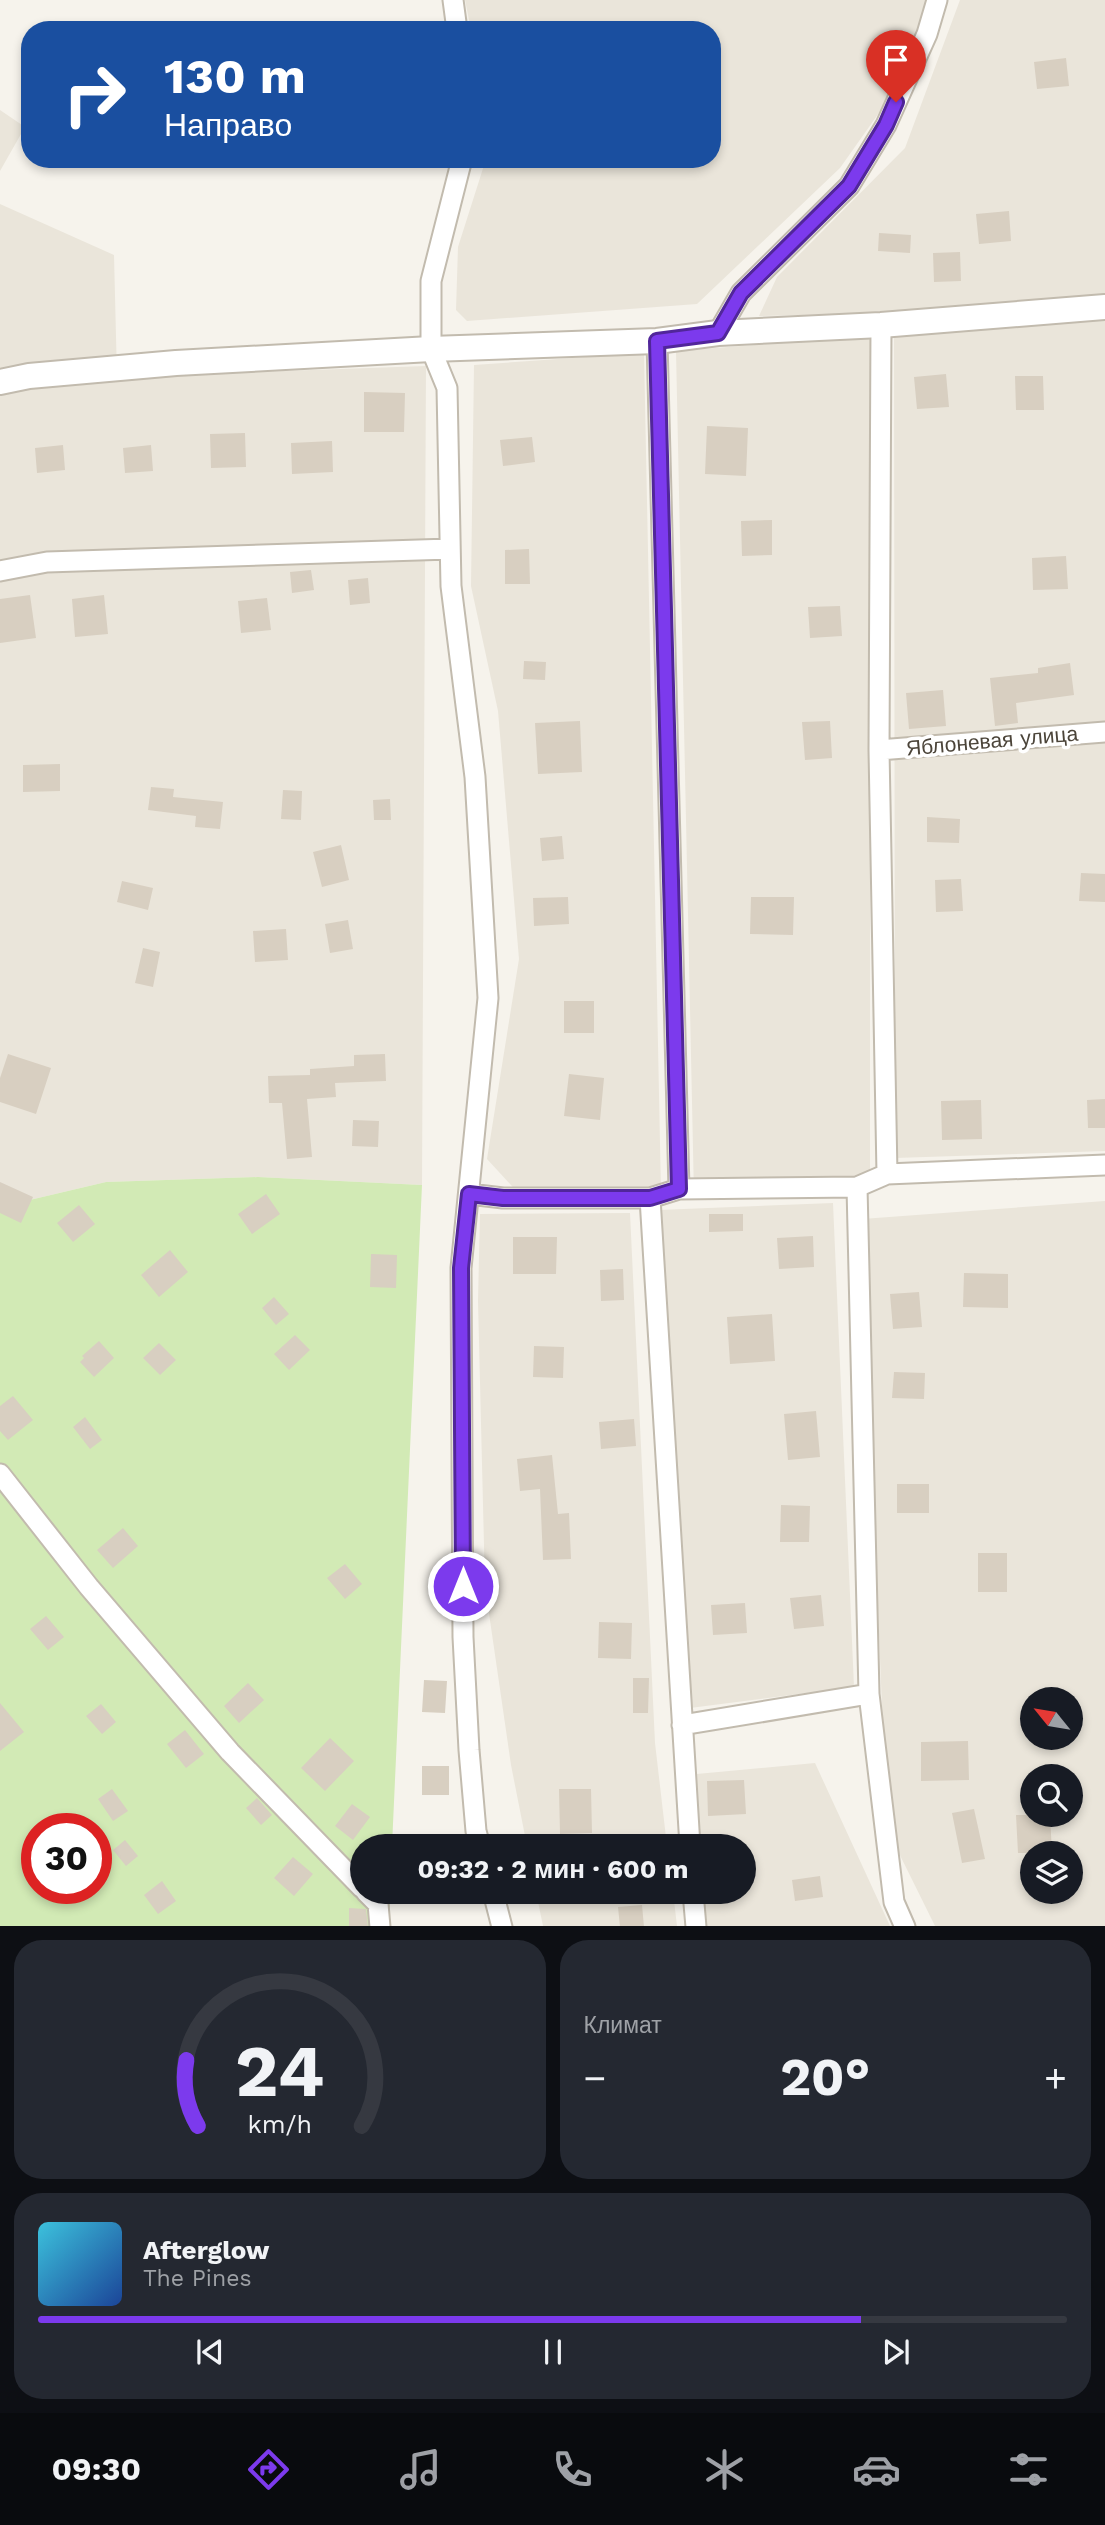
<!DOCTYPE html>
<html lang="ru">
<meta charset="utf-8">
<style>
body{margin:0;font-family:"Work Sans",sans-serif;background:#242831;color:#f1f3f6;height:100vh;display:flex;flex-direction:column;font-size:26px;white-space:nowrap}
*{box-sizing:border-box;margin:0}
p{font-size:23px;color:#9ea1a6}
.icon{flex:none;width:38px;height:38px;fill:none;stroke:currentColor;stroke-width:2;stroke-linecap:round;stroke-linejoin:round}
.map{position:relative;height:1926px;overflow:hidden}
.panel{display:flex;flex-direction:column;gap:14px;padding:14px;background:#0d0f14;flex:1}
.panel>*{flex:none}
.banner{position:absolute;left:21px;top:21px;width:700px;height:147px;border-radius:28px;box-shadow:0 4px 10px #0003;background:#1a4fa0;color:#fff;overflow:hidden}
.needle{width:46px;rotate:300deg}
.controls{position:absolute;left:1020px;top:1687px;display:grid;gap:14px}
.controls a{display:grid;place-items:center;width:63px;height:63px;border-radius:50%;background:#171b24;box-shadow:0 4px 10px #0003;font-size:35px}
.speed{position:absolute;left:21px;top:1813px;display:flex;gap:14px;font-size:35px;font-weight:700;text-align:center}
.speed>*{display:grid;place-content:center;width:91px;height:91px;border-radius:50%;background:#171b24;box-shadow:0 4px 10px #0003;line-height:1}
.speed .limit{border:10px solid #d22;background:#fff;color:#111}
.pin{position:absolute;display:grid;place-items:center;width:60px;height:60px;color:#fff;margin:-72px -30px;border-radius:50% 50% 50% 0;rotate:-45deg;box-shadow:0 0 7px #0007}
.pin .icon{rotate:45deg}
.me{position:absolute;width:77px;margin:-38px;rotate:0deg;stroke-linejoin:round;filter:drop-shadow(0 0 5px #0008)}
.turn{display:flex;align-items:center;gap:24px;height:147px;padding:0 28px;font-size:32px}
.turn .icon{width:91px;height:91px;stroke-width:2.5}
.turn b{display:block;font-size:49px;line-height:60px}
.big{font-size:52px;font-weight:700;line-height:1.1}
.panel .tile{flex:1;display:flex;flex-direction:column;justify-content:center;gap:10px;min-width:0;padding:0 24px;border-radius:28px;background:#242831}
.panel .dial{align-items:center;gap:0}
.dial svg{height:182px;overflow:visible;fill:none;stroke:#363941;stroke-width:7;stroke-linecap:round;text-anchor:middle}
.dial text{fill:#f1f3f6;stroke:none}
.song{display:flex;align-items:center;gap:21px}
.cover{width:84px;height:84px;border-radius:10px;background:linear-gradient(135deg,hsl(190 70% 55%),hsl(220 70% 35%))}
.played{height:7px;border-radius:4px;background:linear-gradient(90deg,#7c3aed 80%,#363941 80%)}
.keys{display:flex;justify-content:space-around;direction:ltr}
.heat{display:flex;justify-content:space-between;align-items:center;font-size:38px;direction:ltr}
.panel .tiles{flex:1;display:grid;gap:14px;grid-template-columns:1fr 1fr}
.tile:last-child{grid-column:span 2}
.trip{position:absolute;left:350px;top:1834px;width:406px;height:70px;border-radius:35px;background:#171b24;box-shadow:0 4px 10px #0003;font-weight:700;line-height:70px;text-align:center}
.dock{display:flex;height:112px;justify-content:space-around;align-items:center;background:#090b0e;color:#9ea1a6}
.dock .icon{width:49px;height:49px}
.dock .selected{color:#7c3aed}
.dock b{font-size:32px;color:#f1f3f6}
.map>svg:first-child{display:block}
.residential{fill:#eae5da;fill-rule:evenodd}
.green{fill:#d2eab5;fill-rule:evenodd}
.building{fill:#d8cfc1}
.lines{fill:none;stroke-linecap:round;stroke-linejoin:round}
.minor-casing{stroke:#c2bbae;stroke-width:23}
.tertiary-casing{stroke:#c2bbae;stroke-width:28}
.minor{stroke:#fff;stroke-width:19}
.tertiary{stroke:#fff;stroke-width:24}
.route-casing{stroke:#51269a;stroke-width:18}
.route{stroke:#7c3aed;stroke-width:12}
.labels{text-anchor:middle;stroke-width:7;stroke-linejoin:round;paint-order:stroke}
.street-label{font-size:21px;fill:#4b4439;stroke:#fff}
</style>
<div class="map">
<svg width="1105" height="1927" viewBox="0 0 1105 1927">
<rect width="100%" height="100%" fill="#f6f3ec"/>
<!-- residential -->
<path class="residential" d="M465,0H933L925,26L881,110L840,168L697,304L467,321L456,310L458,247L486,159H712V30H471Z
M960,0H1105V296L842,314L759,316L777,277L905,148Z
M0,110L25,127L0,171Z
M0,204L114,255L117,377L426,366L422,1185L258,1177L106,1182L0,1207Z
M1105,318V1151L895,1158L894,330Z
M870,336V1189L694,1196L676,351Z
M644,353L661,1193L521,1196L487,1159L519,959L498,711L471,586L474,365Z
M1105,1201V1926H935L887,1829L862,1219ZM1032,1699H1071V1738H1032ZM1032,1776H1071V1815H1032ZM1032,1853H1071V1892H1032Z
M833,1203L854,1687L690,1708L659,1210Z
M630,1213L655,1743L667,1846H527L511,1765L485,1586L478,1301L480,1214Z
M815,1763L890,1926H706L699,1892H744V1846H690L675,1776Z
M536,1892H673L677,1926H543Z"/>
<!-- green -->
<path class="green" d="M258,1177L422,1185L392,1846H362V1892H390L389,1926H0V1207L106,1182ZM37,1829H96V1888H37Z"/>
<!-- building -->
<path class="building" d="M1066,58L1069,86L1037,89L1034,62Z
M1009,211L1011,241L979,244L976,214Z
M879,233L911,235L910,253L878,251Z
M960,252L961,281L934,282L933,253Z
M946,374L949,407L917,409L914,377Z
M1015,376H1043L1044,410H1016Z
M364,392L405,393L404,432H364Z
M707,426L748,428L746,476L705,474Z
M245,433L246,467L211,468L210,434Z
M532,437L535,462L503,466L500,440Z
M332,441L333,472L292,474L291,443Z
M63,445L65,470L37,473L35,448Z
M151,445L153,471L125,473L123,448Z
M772,520V555L742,556L741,521Z
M529,549L530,584H505V550Z
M1066,556L1068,589L1033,590L1032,558Z
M311,570L314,590L292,593L290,572Z
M368,578L370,603L350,605L348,580Z
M30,595L36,638L0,643V599Z
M104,595L108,634L75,637L72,599Z
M267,598L271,630L241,633L238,601Z
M840,606L842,636L810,638L808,607Z
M524,661L546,662L545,680L523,679Z
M1070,663L1074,695L1016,703L1018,723L995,726L990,678L1038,673V668Z
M943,690L946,726L909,729L906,693Z
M580,721L582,772L538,774L535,723Z
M830,721L832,758L805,760L802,722Z
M60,764V791L23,792V765Z
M151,787L174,789L173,797L223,802L220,829L195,827L196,816L148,810Z
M283,790L302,791L301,820L281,819Z
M390,799L391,820H374L373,800Z
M927,817L960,819L959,843L927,842Z
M562,836L564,859L542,861L540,838Z
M341,845L349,880L322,887L313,852Z
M1081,873L1105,874V902L1079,901Z
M961,879L963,911L936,912L935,880Z
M122,881L153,888L148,910L117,902Z
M568,897L569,924L534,926L533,898Z
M751,897H794L793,935L750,934Z
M348,920L353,949L330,953L325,924Z
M286,929L288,960L255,962L253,931Z
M143,948L160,952L153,987L135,983Z
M564,1001H594V1033H564Z
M8,1054L51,1068L36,1114L0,1102V1078Z
M385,1054L386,1081L335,1083L336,1097L307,1099L312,1157L287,1159L282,1103H269L268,1076L310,1075V1069L354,1066V1055Z
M569,1074L604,1078L600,1120L564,1116Z
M1105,1099V1128H1088L1087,1100Z
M981,1100L982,1139L942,1140L941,1101Z
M353,1120L379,1121L378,1147L352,1146Z
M0,1182L33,1197L21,1223L0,1213Z
M266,1194L280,1214L252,1234L238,1214Z
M79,1205L95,1224L73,1242L57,1223Z
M709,1214H743V1231L709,1232Z
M813,1236L814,1267L779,1269L777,1238Z
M513,1237H557L556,1274H513Z
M170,1250L188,1272L159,1297L141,1275Z
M371,1254L397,1255L396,1288L370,1287Z
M623,1269L624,1300L601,1301L600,1270Z
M964,1273L1008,1274V1308L963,1307Z
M919,1292L922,1327L893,1329L890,1294Z
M274,1297L289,1314L276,1325L262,1308Z
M772,1314L775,1361L730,1364L727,1317Z
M295,1335L310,1350L289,1370L274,1354Z
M99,1341L114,1358L94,1377L80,1362L84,1358L82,1356Z
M159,1343L176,1360L160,1375L143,1358Z
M534,1346L564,1347L563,1378L533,1377Z
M894,1372L925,1373L924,1399L892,1398Z
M13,1396L33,1420L8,1440L0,1431V1406Z
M816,1411L820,1457L788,1460L784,1414Z
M85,1417L102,1440L90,1449L73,1427Z
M634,1419L636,1446L601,1449L599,1422Z
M552,1455L558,1514L569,1513L571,1559L543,1560L540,1489L520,1491L517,1459Z
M897,1484H929V1513H897Z
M781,1505L810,1506L809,1542H780Z
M123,1528L138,1546L113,1568L97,1550Z
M978,1553H1007V1592H978Z
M345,1564L362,1584L345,1599L327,1578Z
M821,1595L824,1626L794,1629L790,1598Z
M745,1603L747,1633L713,1635L711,1605Z
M46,1616L64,1637L48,1650L30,1629Z
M599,1622L632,1623L631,1659L598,1658Z
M633,1678H649L648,1713H633Z
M424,1680L447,1681L445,1713L422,1712Z
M248,1683L264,1700L239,1723L224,1706Z
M0,1703L24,1732L0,1751Z
M101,1704L116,1722L102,1734L86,1716Z
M185,1730L204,1754L186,1768L167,1744Z
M330,1738L354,1761L325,1791L301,1768Z
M968,1741L969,1780L921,1781V1742Z
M422,1766H449V1795H422Z
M744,1780L746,1814L708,1816L707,1781Z
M112,1789L128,1811L113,1821L98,1799Z
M559,1789H591L592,1833L560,1834Z
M257,1798L272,1815L261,1825L246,1808Z
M352,1804L370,1817L353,1840L335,1826Z
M974,1809L985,1859L962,1863L952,1813Z
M1016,1815H1050L1052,1853H1018Z
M125,1840L138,1856L126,1866L113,1850Z
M293,1857L313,1874L294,1896L274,1878Z
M820,1876L823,1897L795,1901L792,1880Z
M162,1881L176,1901L158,1914L144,1895Z
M642,1905L644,1927H620L618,1907Z
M349,1908L366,1909L368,1927H349Z"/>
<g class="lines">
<defs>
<path id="minor" d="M453,0L457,30
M462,159L431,281V349L447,388L451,586L475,777L488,998L461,1268L463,1637L469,1750L476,1831L480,1846
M881,325L879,750L887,1174
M718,333L741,293L849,186L886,125L927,34L937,0
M657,341L679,1189
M0,571L47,562L450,549
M879,750L1105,732
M857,1187L869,1694L894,1902L905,1927
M469,1194L503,1198H650L679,1189L857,1187L887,1174L1105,1165
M650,1198L690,1846
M0,1474L89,1587L230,1752L362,1888
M682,1725L869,1694
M366,1892L378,1904L380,1927
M493,1892L502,1927
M693,1892L696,1927"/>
<path id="tertiary" d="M0,382L29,376L176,363L431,349L657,341L718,333L881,325L1105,307"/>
</defs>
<!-- minor casing -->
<use href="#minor" class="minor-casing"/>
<!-- tertiary casing -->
<use href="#tertiary" class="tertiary-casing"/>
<!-- minor -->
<use href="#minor" class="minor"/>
<!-- tertiary -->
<use href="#tertiary" class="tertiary"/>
</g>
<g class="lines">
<defs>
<path id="route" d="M463,1586L461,1268L469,1194L503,1198H650L679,1189L657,341L718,333L741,293L849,186L886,125L896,102"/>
</defs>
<!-- route casing -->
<use href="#route" class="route-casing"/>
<!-- route -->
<use href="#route" class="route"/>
</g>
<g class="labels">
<!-- street labels -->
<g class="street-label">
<text transform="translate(992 741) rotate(-5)" y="7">Яблоневая улица</text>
</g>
</g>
</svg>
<div class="controls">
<a><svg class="needle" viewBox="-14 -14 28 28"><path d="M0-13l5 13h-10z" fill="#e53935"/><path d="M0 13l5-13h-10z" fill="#9ea1a6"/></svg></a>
<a><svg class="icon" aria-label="search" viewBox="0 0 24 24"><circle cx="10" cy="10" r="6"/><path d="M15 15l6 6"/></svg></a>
<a><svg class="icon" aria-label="layers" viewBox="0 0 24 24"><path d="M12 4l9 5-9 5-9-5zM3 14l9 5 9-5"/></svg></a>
</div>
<div class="speed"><div class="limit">30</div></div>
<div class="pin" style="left:896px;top:102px;background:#d93025"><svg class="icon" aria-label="arrive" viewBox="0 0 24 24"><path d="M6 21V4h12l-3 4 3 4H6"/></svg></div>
<svg class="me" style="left:463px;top:1586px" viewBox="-20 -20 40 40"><circle r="17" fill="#7c3aed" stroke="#fff" stroke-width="3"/><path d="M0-11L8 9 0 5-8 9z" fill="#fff"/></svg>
<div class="trip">09:32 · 2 мин · 600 m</div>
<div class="banner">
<div class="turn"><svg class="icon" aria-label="right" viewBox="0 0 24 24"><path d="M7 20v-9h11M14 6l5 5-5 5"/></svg><div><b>130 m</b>Направо</div></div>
</div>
</div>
<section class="panel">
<div class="tiles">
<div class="tile dial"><svg viewBox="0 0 100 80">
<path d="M14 69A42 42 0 1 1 86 69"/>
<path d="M14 69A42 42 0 0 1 9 40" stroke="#7c3aed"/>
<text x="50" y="56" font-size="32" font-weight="700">24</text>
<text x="50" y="72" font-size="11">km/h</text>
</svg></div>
<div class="tile"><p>Климат</p>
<div class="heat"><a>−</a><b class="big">20°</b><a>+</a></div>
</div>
<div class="tile">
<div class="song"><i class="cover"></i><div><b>Afterglow</b><p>The Pines</p></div></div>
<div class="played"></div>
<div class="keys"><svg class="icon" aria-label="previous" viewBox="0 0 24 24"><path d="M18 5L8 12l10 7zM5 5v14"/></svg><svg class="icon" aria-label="pause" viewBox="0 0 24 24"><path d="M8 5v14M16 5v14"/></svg><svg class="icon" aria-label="next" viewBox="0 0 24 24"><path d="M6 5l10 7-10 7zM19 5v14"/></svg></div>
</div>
</div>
</section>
<nav class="dock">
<b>09:30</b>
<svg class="icon selected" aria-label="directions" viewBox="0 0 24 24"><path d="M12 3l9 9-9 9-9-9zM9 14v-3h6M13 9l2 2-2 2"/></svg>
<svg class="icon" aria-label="music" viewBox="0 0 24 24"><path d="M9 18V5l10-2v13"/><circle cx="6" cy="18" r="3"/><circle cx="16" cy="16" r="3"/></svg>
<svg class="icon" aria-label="phone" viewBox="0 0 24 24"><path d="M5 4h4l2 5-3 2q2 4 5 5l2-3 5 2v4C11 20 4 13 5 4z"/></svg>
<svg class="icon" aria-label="climate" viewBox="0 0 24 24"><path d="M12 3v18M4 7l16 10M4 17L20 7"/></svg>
<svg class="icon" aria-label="car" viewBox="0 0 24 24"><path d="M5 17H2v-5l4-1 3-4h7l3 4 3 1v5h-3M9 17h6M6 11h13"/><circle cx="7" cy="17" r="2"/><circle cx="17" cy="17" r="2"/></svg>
<svg class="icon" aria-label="filters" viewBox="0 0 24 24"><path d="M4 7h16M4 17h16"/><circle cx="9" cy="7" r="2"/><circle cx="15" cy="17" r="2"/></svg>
</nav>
